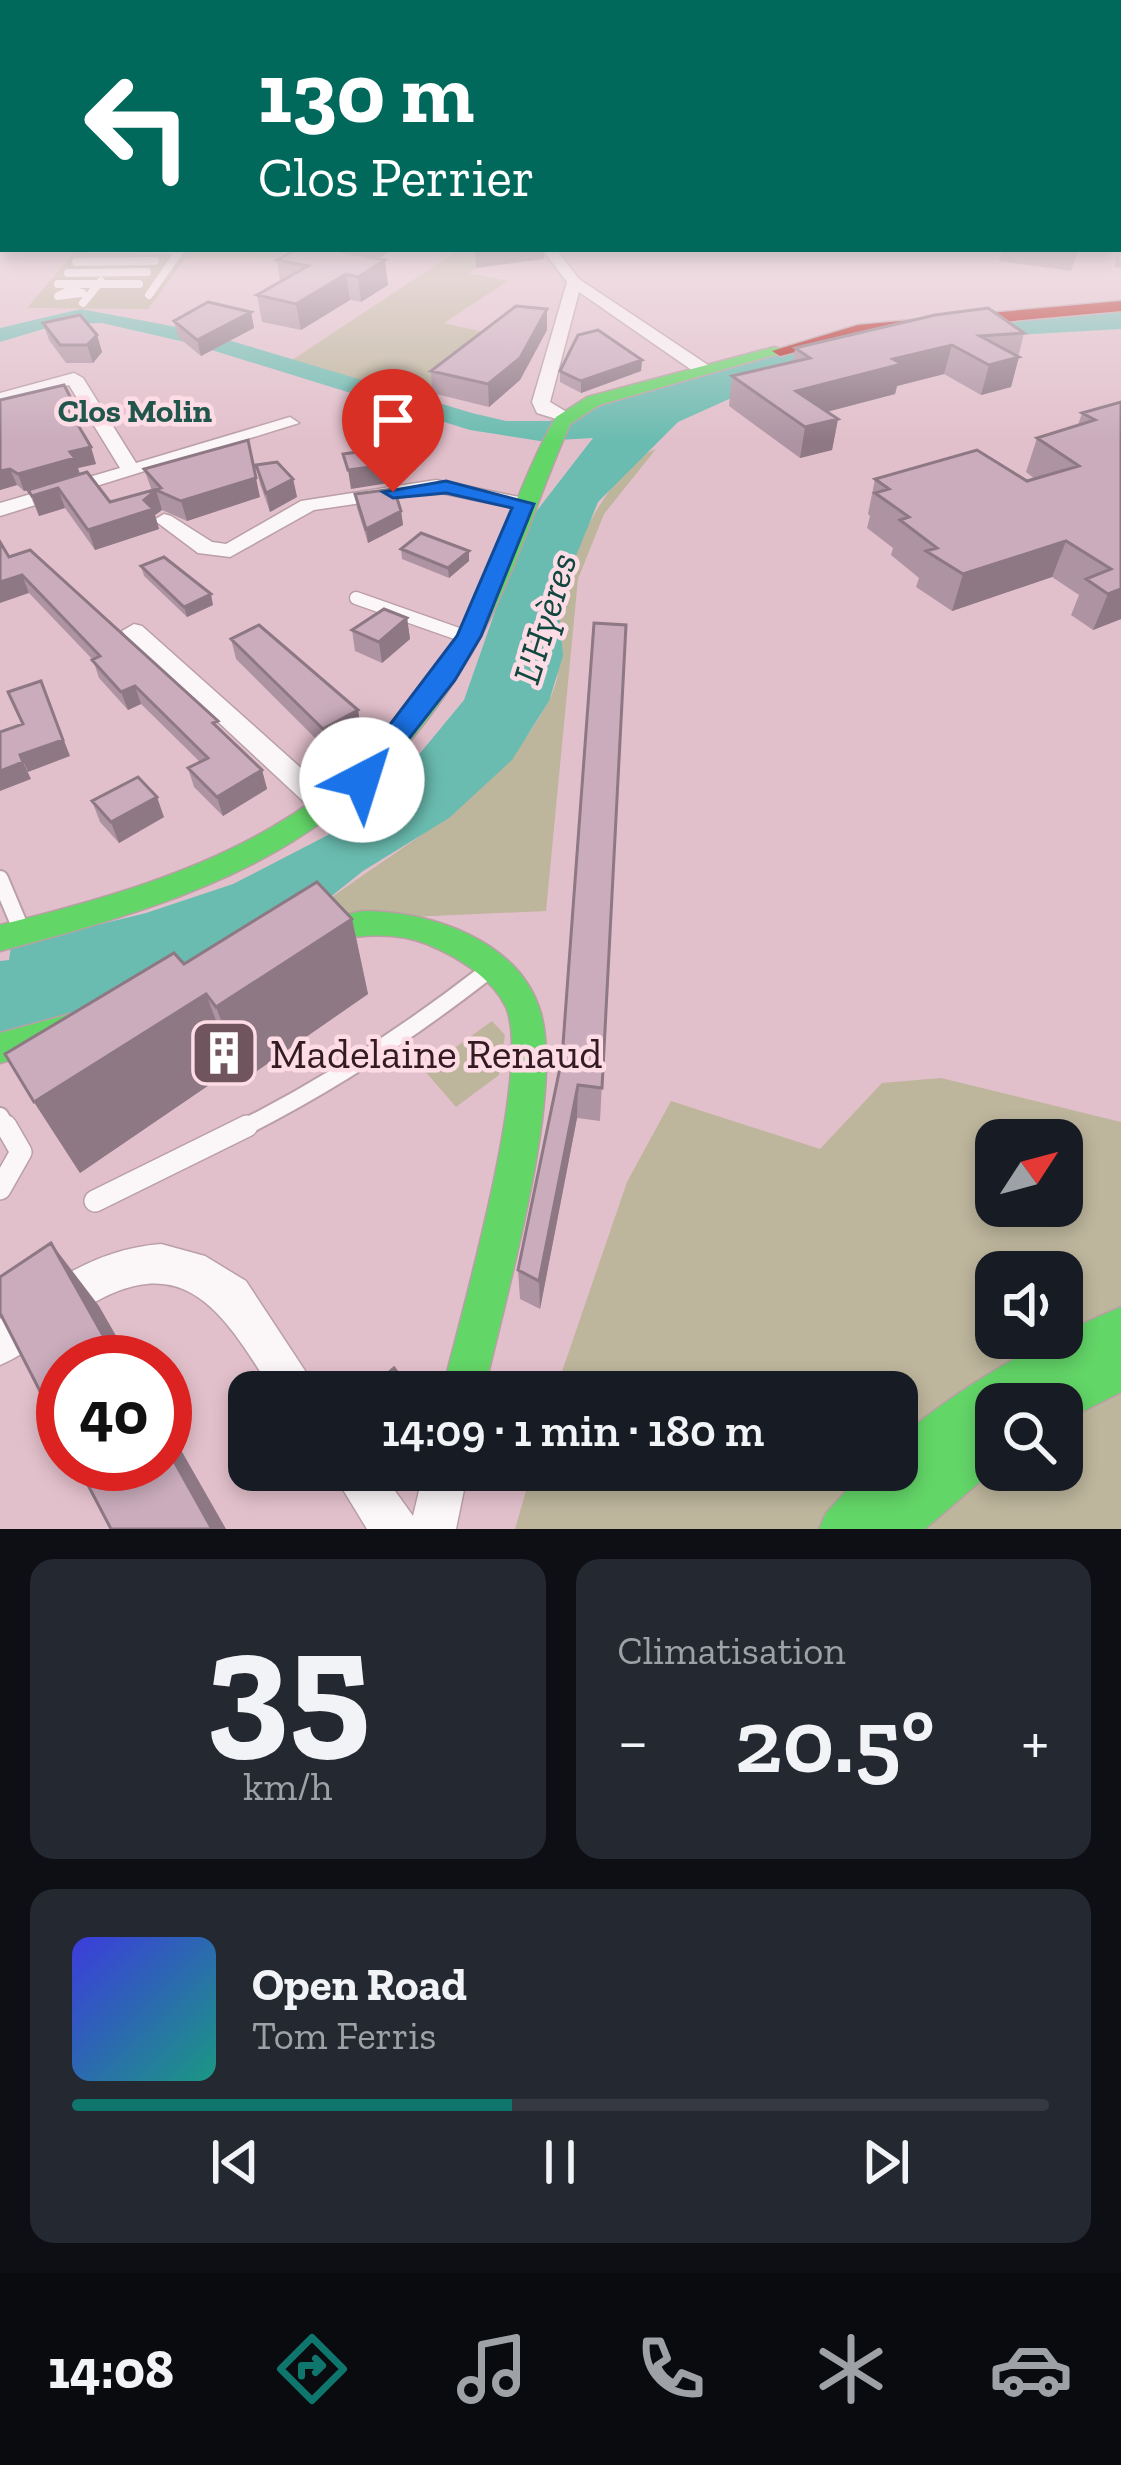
<!DOCTYPE html>
<html lang="fr">
<meta charset="utf-8">
<style>
body{margin:0;font-family:"Zilla Slab",serif;background:#242831;color:#f1f3f6;height:100vh;display:flex;flex-direction:column;font-size:45px;white-space:nowrap}
*{box-sizing:border-box;margin:0}
p{font-size:39px;color:#9ea1a6}
.icon{flex:none;width:66px;height:66px;fill:none;stroke:currentColor;stroke-width:2;stroke-linecap:round;stroke-linejoin:round}
.map{position:relative;height:1529px;overflow:hidden}
.panel{display:flex;flex-direction:column;gap:30px;padding:30px;background:#0d0f14;flex:1}
.panel>*{flex:none}
.hud{position:absolute;left:0px;top:0px;width:1122px;height:252px;box-shadow:0 6px 18px #0003;background:#00695c;color:#fff;overflow:hidden}
.needle{width:78px;rotate:54deg}
.buttons{position:absolute;left:975px;top:1119px;display:grid;gap:24px}
.buttons a{display:grid;place-items:center;width:108px;height:108px;border-radius:24px;background:#171b24;box-shadow:0 6px 18px #0003;font-size:60px}
.speed{position:absolute;left:36px;top:1335px;display:flex;gap:24px;font-size:60px;font-weight:700;text-align:center}
.speed>*{display:grid;place-content:center;width:156px;height:156px;border-radius:50%;background:#171b24;box-shadow:0 6px 18px #0003;line-height:1}
.speed .limit{border:18px solid #d22;background:#fff;color:#111}
.pin{position:absolute;display:grid;place-items:center;width:102px;height:102px;color:#fff;margin:-123px -51px;border-radius:50% 50% 50% 0;rotate:-45deg;box-shadow:0 0 12px #0007}
.pin .icon{rotate:45deg}
.me{position:absolute;width:132px;margin:-66px;rotate:40deg;stroke-linejoin:round;filter:drop-shadow(0 0 9px #0008)}
.turn{display:flex;align-items:center;gap:42px;height:252px;padding:0 60px;font-size:54px}
.turn .icon{width:156px;height:156px;stroke-width:2.5}
.turn b{display:block;font-size:84px;line-height:102px}
.big{font-size:90px;font-weight:600;line-height:1.1}
.panel .tile{flex:1;display:flex;flex-direction:column;justify-content:center;gap:18px;min-width:0;padding:0 42px;border-radius:24px;background:#242831}
.panel .dial{align-items:center;gap:0}
.dial b{font-size:156px;line-height:1}
.song{display:flex;align-items:center;gap:36px}
.cover{width:144px;height:144px;border-radius:18px;background:linear-gradient(135deg,hsl(240 70% 55%),hsl(170 70% 35%))}
.played{height:12px;border-radius:6px;background:linear-gradient(90deg,#0f766e 45%,#363941 45%)}
.keys{display:flex;justify-content:space-around;direction:ltr}
.heat{display:flex;justify-content:space-between;align-items:center;font-size:66px;direction:ltr}
.panel .tiles{flex:1;display:grid;gap:30px;grid-template-columns:1fr 1fr}
.tile:last-child{grid-column:span 2}
.trip{position:absolute;left:228px;top:1371px;width:690px;height:120px;border-radius:24px;background:#171b24;box-shadow:0 6px 18px #0003;font-weight:600;line-height:120px;text-align:center}
.dock{display:flex;height:192px;justify-content:space-around;align-items:center;background:#090b0e;color:#9ea1a6}
.dock .icon{width:84px;height:84px}
.dock .active{color:#0f766e}
.dock b{font-size:54px;color:#f1f3f6}
.map>svg:first-child{display:block}
.green{fill:#bdb59c;fill-rule:evenodd}
.water{fill:#6abcb0}
.lines{fill:none;stroke-linecap:round;stroke-linejoin:round}
.lane-far3-casing{stroke:#ba9fa7;stroke-width:9}
.lane-far2-casing{stroke:#ba9fa7;stroke-width:15}
.lane-far1-casing{stroke:#ba9fa7;stroke-width:20}
.lane-casing{stroke:#ba9fa7;stroke-width:24}
.street-casing{stroke:#ba9fa7;stroke-width:3}
.fast-casing{stroke:#ba9fa7;stroke-width:3}
.jam-casing{stroke:#ba9fa7;stroke-width:3}
.lane-far3{stroke:#fbf6f7;stroke-width:8}
.lane-far2{stroke:#fbf6f7;stroke-width:12}
.lane-far1{stroke:#fbf6f7;stroke-width:16}
.lane{stroke:#fbf6f7;stroke-width:21}
.street{fill:#fbf6f7;fill-rule:evenodd}
.fast{fill:#63d668;fill-rule:evenodd}
.jam{fill:#b3261e;fill-rule:evenodd}
.wall{fill:#ae94a2}
.shaded-wall{fill:#8d7884}
.building{fill:#caacbc;stroke:#8d7884;stroke-width:3}
.route{fill:#1a73e8;stroke:#114b97;stroke-width:3}
.labels{text-anchor:middle;stroke-width:9;stroke-linejoin:round;paint-order:stroke}
.far-neighbourhood-label{font-size:33px;font-weight:bold;fill:#20564c;stroke:#fedce6}
.water-label{font-size:39px;font-style:italic;fill:#10483f;stroke:#fedce6}
.near-poi-label{font-size:42px;fill:#331b23;stroke:#fedce6;text-anchor:start}
</style>
<div class="map">
<svg width="1121" height="1529" viewBox="0 0 1121 1529">
<rect width="100%" height="100%" fill="#e2c0cb"/>
<!-- green -->
<path class="green" d="M77,249H284L279,258H186L148,309L27,308Z
M460,249H500L469,273L508,281L444,323L501,336L420,398L292,360Z
M656,449L604,514L578,579L546,911L299,922C387,851 497,804 550,698C568,663 552,634 559,599C567,556 614,464 656,449Z
M492,1021L505,1035L499,1075L456,1107L424,1070Z
M941,1078L1121,1122V1529H515L532,1470H897V1392H555L627,1182L671,1101L820,1149L882,1083ZM996,1140H1062V1206H996ZM996,1272H1062V1338H996ZM996,1404H1062V1470H996Z"/>
<!-- water -->
<path class="water" d="M81,309L198,331L472,413L506,421H549L799,348L1121,309V329L980,337L738,395L678,422L598,502L558,600L563,656L549,701L512,760L449,818L363,871L299,922L219,969L0,1038V961L9,960L11,946L146,913L233,884L328,835L388,792L464,700L525,526L593,438L540,441L470,430L189,343L102,323L60,324L0,342V328Z"/>
<g class="lines">
<defs>
<path id="lane-far3" d="M87,249L180,250
M76,262L155,261
M68,273L147,272
M58,284H139
M70,290L82,293L58,296Z
M149,295L181,249
M83,303L101,281"/>
<path id="lane-far2" d="M356,598L464,636"/>
<path id="lane-far1" d="M0,879L21,929
M0,1116L8,1129
M241,1129C327,1086 408,1033 484,974"/>
<path id="lane" d="M0,1189L21,1152L6,1126
M95,1201L247,1126"/>
<path id="street" d="M542,249H556L579,279L708,365V373H696L579,292L550,402L575,417L566,422L537,413L532,402L567,282Z
M74,373L83,378L136,463L290,417L299,423L0,516V503L120,468L69,385L0,404V393Z
M436,480L524,498L534,504L524,510L436,492L314,510L230,557L198,553L154,520L164,514L171,516L212,542L226,544L301,501Z
M134,624L142,626L339,802L343,809L339,816H319L126,636L122,631Z
M161,1244L205,1256L246,1281L319,1392H273C221,1309 182,1243 77,1313C52,1330 29,1353 0,1365V1319C50,1282 97,1249 161,1244Z
M331,1470H380L413,1516L424,1470H468L456,1529H367Z"/>
<path id="fast" d="M774,347L788,351L599,405L570,424C539,494 517,568 481,636C369,842 214,895 0,951V925C206,874 361,819 466,619C500,554 519,481 556,417L587,397Z
M363,911C431,911 521,941 541,1014C564,1097 504,1302 484,1392H442C460,1318 533,1069 506,1007C492,978 458,957 429,945C402,933 368,934 339,939C323,941 310,948 295,943L290,934L295,925Z
M74,1013L86,1018L91,1028L86,1038L0,1063V1033Z
M1121,1307V1392L1062,1422V1404H1031L1036,1394L1019,1404H996V1468L925,1529H819L826,1513L865,1470H897V1440C965,1382 1042,1340 1121,1307Z"/>
<path id="jam" d="M1121,301V311L859,335L780,356L772,351L858,325Z"/>
</defs>
<!-- lane-far3 casing -->
<use href="#lane-far3" class="lane-far3-casing"/>
<!-- lane-far2 casing -->
<use href="#lane-far2" class="lane-far2-casing"/>
<!-- lane-far1 casing -->
<use href="#lane-far1" class="lane-far1-casing"/>
<!-- lane casing -->
<use href="#lane" class="lane-casing"/>
<!-- street casing -->
<use href="#street" class="street-casing"/>
<!-- fast casing -->
<use href="#fast" class="fast-casing"/>
<!-- jam casing -->
<use href="#jam" class="jam-casing"/>
<!-- lane-far3 -->
<use href="#lane-far3" class="lane-far3"/>
<!-- lane-far2 -->
<use href="#lane-far2" class="lane-far2"/>
<!-- lane-far1 -->
<use href="#lane-far1" class="lane-far1"/>
<!-- lane -->
<use href="#lane" class="lane"/>
<!-- street -->
<use href="#street" class="street"/>
<!-- fast -->
<use href="#fast" class="fast"/>
<!-- jam -->
<use href="#jam" class="jam"/>
</g>
<!-- wall -->
<path class="wall" d="M1120,228H1121V268L1115,267Z
M297,249H394L378,258L388,285L361,302L350,300L301,330L262,322L257,295L280,282L277,260Z
M1002,249H1079L1071,271L999,261Z
M251,312L254,328L201,356L178,337L174,321Z
M43,323L97,335L102,352L93,363H66L49,340Z
M547,330L520,380L489,407L432,393L431,371Z
M1024,333L1011,387L981,395L944,374L897,386L895,394L827,412L838,419L832,450L800,458L729,406L732,376L793,362L795,348Z
M642,360L641,371L581,393L560,382V371Z
M0,400L80,422L77,423L96,464L78,468L80,474L110,502L152,491L144,469L260,497L187,521L162,510L155,515L159,529L95,550L65,508L39,516L28,490L24,491L17,485L0,490Z
M1121,402V619L1093,630L1071,615L1079,595L1052,577L952,611L916,587L919,578L891,555L893,548L867,528L870,516L868,514L875,479L1027,481L1035,479L1026,472L1037,438L1078,425L1082,413Z
M256,465L293,479L297,497L270,512L260,484Z
M355,494L401,511L403,525L368,543L357,508Z
M401,549L469,551V561L449,578L402,559Z
M9,557L220,731L262,770L267,789L223,816L194,787L188,768L200,762L141,704L128,710L99,678L93,660L29,593Z
M141,566L213,605L187,617L144,576Z
M407,618L410,639L382,663L355,651L352,630Z
M626,625L600,1121L577,1118L540,1309L520,1299L518,1270L562,1058Z
M231,639L358,710L361,731L327,750L236,659Z
M92,801L164,817L119,843L100,822Z
M352,919L368,994L244,1080L234,1068L80,1173L34,1102L184,964Z"/>
<!-- shaded-wall -->
<path class="shaded-wall" d="M348,249H394L350,275L346,274L350,300L301,330L296,304L343,252Z
M475,249H544V259L476,268Z
M385,260L388,285L361,302L358,277Z
M547,309V330L520,380L489,407L488,384Z
M251,312L254,328L201,356L197,340Z
M97,335L102,352L93,363L87,345Z
M952,345L944,374L897,386L895,394L795,420L796,391L893,359Z
M1019,357L1011,387L981,395L989,365Z
M642,360L641,371L581,393V381Z
M75,406L80,422L73,424L68,408Z
M838,419L832,450L800,458L805,427Z
M91,447L96,464L78,468L80,475L24,491L18,474L70,452Z
M386,465L389,483L351,489L348,470Z
M10,469L17,485L0,490V471Z
M256,478L260,497L187,521L181,501Z
M293,479L297,497L270,512L266,493Z
M58,488L65,508L39,516L32,496Z
M156,490L162,510L155,515L159,529L95,550L88,530L144,500Z
M401,511L403,525L368,543L366,529Z
M1066,541L1052,577L952,611L963,574Z
M469,551V561L449,578L448,568Z
M22,575L29,593L0,603V582Z
M1121,589V619L1093,630L1108,594Z
M211,594L213,605L187,617L184,607Z
M407,618L410,639L382,663L379,642Z
M41,681L70,756L28,772L20,755Z
M135,686L141,704L128,710L121,692Z
M358,710L361,731L327,750L323,729Z
M23,762L31,779L0,791V771Z
M262,770L267,789L223,816L217,797Z
M157,797L164,817L119,843L111,822Z
M352,919L368,994L244,1080L216,1007Z
M206,994L234,1068L80,1173L34,1102Z
M578,1085L577,1118L540,1309L539,1281Z
M51,1243L99,1306L131,1362H118Z
M165,1422L226,1529H212L165,1445Z"/>
<!-- building -->
<path class="building" d="M297,249H348L343,252L385,260L358,277L346,274L296,304L257,295L308,266L277,260Z
M208,302L251,312L197,340L174,321Z
M516,306L547,309L520,358L488,384L431,371Z
M988,308L1024,333L980,336L1019,357L989,365L952,345L893,359L902,364L796,391L838,419L805,427L732,376L810,358L795,348L935,315Z
M80,315L97,335L87,345H60L43,323Z
M598,330L642,360L581,381L560,371L578,335Z
M64,385L75,406L68,408L91,447L70,452L75,458L18,474L10,469L0,471V400Z
M1121,402V589L1108,594L1086,579L1111,569L1066,541L963,574L926,551L937,548L900,520L909,517L875,493L889,489L875,479L977,450L1027,481L1079,466L1037,438L1095,420L1082,413Z
M248,440L256,478L181,501L156,490L144,500L153,509L88,530L58,488L32,496L28,490L87,472L110,502L161,488L144,469Z
M381,449L386,465L348,470L343,454Z
M277,462L293,479L266,493L256,465Z
M394,489L401,511L366,529L355,494Z
M421,533L469,551L448,568L401,549Z
M0,542L9,557L30,550L218,721L213,723L262,770L217,797L188,768L208,758L135,686L121,692L92,660L100,656L22,575L0,582Z
M164,557L211,594L184,607L141,566Z
M384,609L407,618L379,642L352,630Z
M594,623L626,625L602,1088L578,1085L539,1281L518,1270L562,1058Z
M259,625L358,710L323,729L231,639Z
M41,681L63,740L20,755L23,762L0,771V732L23,724L8,692Z
M138,777L157,797L111,822L92,801Z
M317,882L352,919L216,1007L206,994L34,1102L5,1054L174,953L184,964Z
M51,1243L118,1362H63V1436L0,1313V1277Z
M394,1368L406,1384L398,1392H366Z
M165,1445L212,1529H111L77,1464H165Z"/>
<!-- sky -->
<linearGradient id="sky" x2="0" y2="1"><stop stop-color="#75b7d2"/><stop offset="0.52" stop-color="#f2e3e8"/><stop offset="1" stop-color="#f2e3e8" stop-opacity="0"/></linearGradient>
<rect width="1121" height="442" fill="url(#sky)"/>
<!-- route -->
<path class="route" d="M446,481L534,504L481,636L455,680L371,787L362,790L348,780L457,636L512,508L446,493L393,498L383,492Z"/>
<!-- icons -->
<defs>
<symbol id="building-square" viewBox="-11 -11 22 22"><rect x="-9" y="-9" width="18" height="18" rx="4" fill="#70555e" stroke="#fedce6"/><path d="M-4-6H4V6H1V3H-1V6H-4ZM-2.5-4.3h1.7v1.8h-1.7ZM.8-4.3h1.7v1.8H.8ZM-2.5-1h1.7V.8h-1.7ZM.8-1h1.7V.8H.8Z" fill="#fff"/></symbol>
</defs>
<g fill-rule="evenodd">
<use href="#building-square" x="186" y="1015" width="76" height="76"/>
</g>
<g class="labels">
<!-- far-neighbourhood labels -->
<g class="far-neighbourhood-label">
<text x="135" y="422">Clos Molin</text>
</g>
<!-- water labels -->
<g class="water-label">
<text transform="translate(544 618) rotate(-73)" y="14">L'Hyères</text>
</g>
<!-- near-poi labels -->
<g class="near-poi-label">
<text x="270" y="1068">Madelaine Renaud</text>
</g>
</g>
</svg>
<div class="buttons">
<a><svg class="needle" viewBox="-14 -14 28 28"><path d="M0-13l5 13h-10z" fill="#e53935"/><path d="M0 13l5-13h-10z" fill="#9ea1a6"/></svg></a>
<a><svg class="icon" aria-label="sound" viewBox="0 0 24 24"><path d="M4 9h4l5-4v14l-5-4H4zM17 9q2 3 0 6"/></svg></a>
<a><svg class="icon" aria-label="search" viewBox="0 0 24 24"><circle cx="10" cy="10" r="6"/><path d="M15 15l6 6"/></svg></a>
</div>
<div class="speed"><div class="limit">40</div></div>
<div class="pin" style="left:393px;top:492px;background:#d93025"><svg class="icon" aria-label="arrive" viewBox="0 0 24 24"><path d="M6 21V4h12l-3 4 3 4H6"/></svg></div>
<svg class="me" style="left:362px;top:780px" viewBox="-20 -20 40 40"><circle r="19" fill="#fff"/><path d="M0-13L10 11 0 6-10 11z" fill="#1a73e8"/></svg>
<div class="trip">14:09 · 1 min · 180 m</div>
<div class="hud">
<div class="turn"><svg class="icon" aria-label="left" viewBox="0 0 24 24"><path d="M17 20v-9H6M10 6l-5 5 5 5"/></svg><div><b>130 m</b>Clos Perrier</div></div>
</div>
</div>
<section class="panel">
<div class="tiles">
<div class="tile dial"><b>35</b><p>km/h</p></div>
<div class="tile"><p>Climatisation</p>
<div class="heat"><a>−</a><b class="big">20.5°</b><a>+</a></div>
</div>
<div class="tile">
<div class="song"><i class="cover"></i><div><b>Open Road</b><p>Tom Ferris</p></div></div>
<div class="played"></div>
<div class="keys"><svg class="icon" aria-label="previous" viewBox="0 0 24 24"><path d="M18 5L8 12l10 7zM5 5v14"/></svg><svg class="icon" aria-label="pause" viewBox="0 0 24 24"><path d="M8 5v14M16 5v14"/></svg><svg class="icon" aria-label="next" viewBox="0 0 24 24"><path d="M6 5l10 7-10 7zM19 5v14"/></svg></div>
</div>
</div>
</section>
<nav class="dock">
<b>14:08</b>
<svg class="icon active" aria-label="directions" viewBox="0 0 24 24"><path d="M12 3l9 9-9 9-9-9zM9 14v-3h6M13 9l2 2-2 2"/></svg>
<svg class="icon" aria-label="music" viewBox="0 0 24 24"><path d="M9 18V5l10-2v13"/><circle cx="6" cy="18" r="3"/><circle cx="16" cy="16" r="3"/></svg>
<svg class="icon" aria-label="phone" viewBox="0 0 24 24"><path d="M5 4h4l2 5-3 2q2 4 5 5l2-3 5 2v4C11 20 4 13 5 4z"/></svg>
<svg class="icon" aria-label="climate" viewBox="0 0 24 24"><path d="M12 3v18M4 7l16 10M4 17L20 7"/></svg>
<svg class="icon" aria-label="car" viewBox="0 0 24 24"><path d="M5 17H2v-5l4-1 3-4h7l3 4 3 1v5h-3M9 17h6M6 11h13"/><circle cx="7" cy="17" r="2"/><circle cx="17" cy="17" r="2"/></svg>
</nav>
